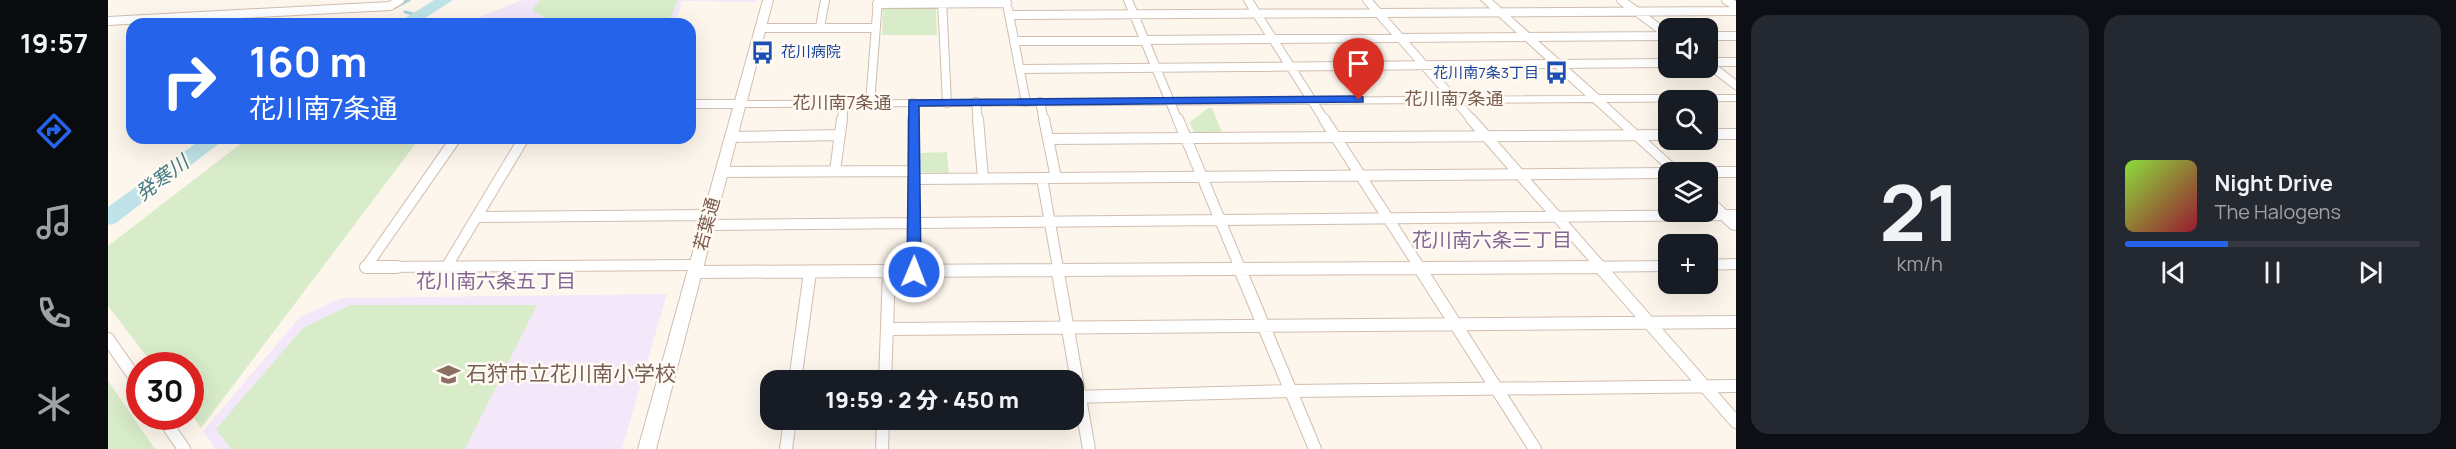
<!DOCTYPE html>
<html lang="ja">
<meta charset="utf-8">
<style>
body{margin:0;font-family:Manrope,"Noto Sans JP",sans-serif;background:#242831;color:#f1f3f6;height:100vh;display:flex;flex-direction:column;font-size:22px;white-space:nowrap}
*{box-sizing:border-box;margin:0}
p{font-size:20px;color:#9ea1a6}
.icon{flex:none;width:33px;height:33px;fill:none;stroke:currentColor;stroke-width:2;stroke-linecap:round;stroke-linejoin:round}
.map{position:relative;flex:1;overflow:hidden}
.details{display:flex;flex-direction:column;gap:15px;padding:15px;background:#0d0f14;width:720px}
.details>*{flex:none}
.hud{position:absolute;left:18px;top:18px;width:570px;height:126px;border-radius:18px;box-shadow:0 6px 24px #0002;background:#2563eb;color:#fff;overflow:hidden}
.controls{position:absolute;left:1550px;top:18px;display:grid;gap:12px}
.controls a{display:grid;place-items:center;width:60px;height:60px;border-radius:12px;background:#171b24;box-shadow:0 6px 24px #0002;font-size:30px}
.speed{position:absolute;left:18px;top:352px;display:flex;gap:12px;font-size:30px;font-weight:700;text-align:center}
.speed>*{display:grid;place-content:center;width:78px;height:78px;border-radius:50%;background:#171b24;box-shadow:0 6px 24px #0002;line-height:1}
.speed .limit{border:9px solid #d22;background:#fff;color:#111}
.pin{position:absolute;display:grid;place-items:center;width:51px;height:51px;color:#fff;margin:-62px -26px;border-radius:50% 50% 50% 0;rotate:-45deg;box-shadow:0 0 6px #0007}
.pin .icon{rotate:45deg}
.me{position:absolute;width:66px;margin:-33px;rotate:1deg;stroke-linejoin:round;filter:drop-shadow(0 0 4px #0008)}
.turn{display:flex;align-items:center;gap:21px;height:126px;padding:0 24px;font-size:27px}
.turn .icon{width:78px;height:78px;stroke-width:2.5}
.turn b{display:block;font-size:42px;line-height:51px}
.details .widget{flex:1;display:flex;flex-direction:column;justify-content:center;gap:9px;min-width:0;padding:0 21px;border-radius:18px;background:#242831}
.details .dial{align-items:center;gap:0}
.dial b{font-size:78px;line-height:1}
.song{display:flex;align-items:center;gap:18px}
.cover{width:72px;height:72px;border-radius:9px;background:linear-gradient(135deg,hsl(90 70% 55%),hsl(350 70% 35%))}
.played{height:6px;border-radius:3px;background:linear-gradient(90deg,#2563eb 35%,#363941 35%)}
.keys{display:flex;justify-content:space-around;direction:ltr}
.details .tiles{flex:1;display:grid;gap:15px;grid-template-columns:repeat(2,1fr)}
.trip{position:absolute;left:652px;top:370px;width:324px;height:60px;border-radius:18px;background:#171b24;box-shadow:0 6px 24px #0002;font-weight:800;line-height:60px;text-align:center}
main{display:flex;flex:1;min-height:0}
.tabs{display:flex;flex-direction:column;width:108px;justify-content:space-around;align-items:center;background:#090b0e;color:#9ea1a6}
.tabs .icon{width:42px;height:42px}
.tabs .selected{color:#2563eb}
.tabs b{font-size:27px;color:#f1f3f6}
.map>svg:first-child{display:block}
.education{fill:#f3e8fa}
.green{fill:#d8ecc9}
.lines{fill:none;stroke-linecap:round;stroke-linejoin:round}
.stream{stroke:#a5d3da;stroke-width:3}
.river{fill:#bfe3e8;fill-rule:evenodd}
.minor-far2-casing{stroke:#d1beb0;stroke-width:10}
.minor-far1-casing{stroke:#d1beb0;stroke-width:12}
.minor-casing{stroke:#d1beb0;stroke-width:14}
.tertiary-casing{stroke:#d1beb0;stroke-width:2}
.minor-far2{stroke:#fff;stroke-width:8}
.minor-far1{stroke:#fff;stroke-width:10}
.minor{stroke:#fff;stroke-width:12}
.tertiary{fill:#fff;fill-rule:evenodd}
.route{fill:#2563eb;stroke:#184099;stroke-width:1.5}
.labels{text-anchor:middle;stroke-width:5;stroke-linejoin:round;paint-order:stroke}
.far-transit-label{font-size:15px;fill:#164399;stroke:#fffaf3;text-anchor:start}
.street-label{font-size:18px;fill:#7a5c4d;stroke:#fffaf3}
.water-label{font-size:20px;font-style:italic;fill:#437c86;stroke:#fffaf3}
.neighbourhood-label{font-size:20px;fill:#846695;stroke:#fffaf3}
.near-education-label{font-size:21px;fill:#785e54;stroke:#fffaf3;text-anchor:start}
</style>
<main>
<nav class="tabs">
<b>19:57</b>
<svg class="icon selected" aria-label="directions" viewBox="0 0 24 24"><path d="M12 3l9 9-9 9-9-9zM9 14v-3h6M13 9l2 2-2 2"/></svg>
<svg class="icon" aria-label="music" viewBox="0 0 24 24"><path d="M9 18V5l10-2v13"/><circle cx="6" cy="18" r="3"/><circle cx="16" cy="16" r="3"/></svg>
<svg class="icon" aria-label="phone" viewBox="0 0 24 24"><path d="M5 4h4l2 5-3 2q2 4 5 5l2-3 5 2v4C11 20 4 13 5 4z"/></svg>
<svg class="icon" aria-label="climate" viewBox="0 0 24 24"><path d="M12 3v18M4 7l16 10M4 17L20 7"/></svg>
</nav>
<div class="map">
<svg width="1628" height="449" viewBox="0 0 1628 449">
<rect width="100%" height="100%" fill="#fdf6ec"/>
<!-- education -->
<path class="education" d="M414,0H649L648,2L574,1L566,24H355Z
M559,294L514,449H107L95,431L192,317L234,298Z"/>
<!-- green -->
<path class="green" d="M432,0H570L561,21H443L424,10Z
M775,7H828L829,35H774Z
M1100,108H1104L1114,133L1086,132L1081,123Z
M140,138H312L93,428L83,414L82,366H46L0,306V246Z
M839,152L841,173L812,172V153Z
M242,305H429L357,449H123L108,429L195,328Z
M0,381L47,449H0Z"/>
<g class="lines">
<!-- stream -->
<path class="stream" d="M286,8L301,0
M297,12L310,15"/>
<!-- river -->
<path class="river" d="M326,0H345L308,24H288Z
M95,138H118L8,223L0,225V207Z"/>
<defs>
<path id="minor-far2" d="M834,0L839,103
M1020,0L1070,121
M1140,0L1217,121
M1259,0L1365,121
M1513,0L1560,35
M1618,0L1628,6
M769,4L899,3
M900,9L918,102
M901,15L1628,11
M0,21L282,6L292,0
M712,27L717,0
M653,28H768
M1599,36H1628
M906,41L1560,36
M1599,62H1628
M1599,63L1628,85
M912,69L1560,63
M868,102L870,121
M932,102L936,121
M762,103L770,0
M805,103V121
M582,104H632
M734,121L736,103"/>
<path id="minor-far1" d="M805,119L806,268
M870,119L875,178
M936,119L948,178
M1070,119L1132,268
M1216,119L1312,268
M1363,119L1494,268
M1599,134H1628
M623,137L732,135
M348,138L258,267L588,265
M940,139L1560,135
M727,171L734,119
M614,172L806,171
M1589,172H1628
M934,178L950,268
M806,179L1560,173
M369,217L602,215
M599,225L1628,215
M1599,265L1628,264
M339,266L416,138
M1369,268L1560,266"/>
<path id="minor" d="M258,267H289
M806,267V272
M949,267L981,449
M1131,267L1207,449
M1311,267L1427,449
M1492,267L1628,422
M587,272L1493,267
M779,329L1628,322
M0,339L32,385
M687,381L702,272
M777,381L781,272
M966,397L1183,391L1628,386
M54,417L76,449
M678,449L682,420
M774,449L775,420"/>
<path id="tertiary" d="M655,0H665L639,101L1478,96L1373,0H1384L1491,95H1628V101L1498,102L1575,172H1562L1485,102L637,107L548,449H530Z
M1599,196L1604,197L1628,219V230L1623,229L1599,207Z"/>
</defs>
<!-- minor-far2 casing -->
<use href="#minor-far2" class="minor-far2-casing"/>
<!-- minor-far1 casing -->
<use href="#minor-far1" class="minor-far1-casing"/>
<!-- minor casing -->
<use href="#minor" class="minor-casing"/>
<!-- tertiary casing -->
<use href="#tertiary" class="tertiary-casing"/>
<!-- minor-far2 -->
<use href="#minor-far2" class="minor-far2"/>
<!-- minor-far1 -->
<use href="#minor-far1" class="minor-far1"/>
<!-- minor -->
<use href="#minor" class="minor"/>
<!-- tertiary -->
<use href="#tertiary" class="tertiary"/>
</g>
<!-- route -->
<path class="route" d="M1251,96L1255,97V102L811,106L813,272L806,277L799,272L801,100Z"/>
<!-- icons -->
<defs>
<symbol id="bus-bare" viewBox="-9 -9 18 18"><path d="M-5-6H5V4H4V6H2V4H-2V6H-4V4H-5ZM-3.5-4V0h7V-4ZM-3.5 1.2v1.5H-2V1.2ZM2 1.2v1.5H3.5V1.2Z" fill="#1a4fb4" stroke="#fffaf3" stroke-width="2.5" paint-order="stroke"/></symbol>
<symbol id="school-bare" viewBox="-9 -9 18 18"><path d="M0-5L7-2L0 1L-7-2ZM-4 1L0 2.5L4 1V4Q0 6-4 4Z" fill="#8d6e63" stroke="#fffaf3" stroke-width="2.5" paint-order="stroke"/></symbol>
</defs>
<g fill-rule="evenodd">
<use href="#bus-bare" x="638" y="36" width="33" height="33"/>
<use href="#bus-bare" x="1432" y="56" width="33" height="33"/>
<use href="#school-bare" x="324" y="358" width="33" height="33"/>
</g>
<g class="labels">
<!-- far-transit labels -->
<g class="far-transit-label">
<text x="673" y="57">花川病院</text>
<text x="1431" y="78" text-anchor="end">花川南7条3丁目</text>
</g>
<!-- street labels -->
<g class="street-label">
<text x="1346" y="105">花川南7条通</text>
<text x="734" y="109">花川南7条通</text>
<text transform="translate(599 224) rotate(-75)" y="6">若葉通</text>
</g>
<!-- water labels -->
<g class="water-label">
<text transform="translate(54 178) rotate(-37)" y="7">発寒川</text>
</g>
<!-- neighbourhood labels -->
<g class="neighbourhood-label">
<text x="1384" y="247">花川南六条三丁目</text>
<text x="388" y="288">花川南六条五丁目</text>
</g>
<!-- near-education labels -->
<g class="near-education-label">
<text x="358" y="381">石狩市立花川南小学校</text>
</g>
</g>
</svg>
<div class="controls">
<a><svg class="icon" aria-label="sound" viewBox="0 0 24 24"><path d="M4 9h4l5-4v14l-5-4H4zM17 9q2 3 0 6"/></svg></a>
<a><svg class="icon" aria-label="search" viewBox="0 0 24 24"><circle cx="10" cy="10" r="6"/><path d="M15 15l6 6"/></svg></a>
<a><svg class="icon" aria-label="layers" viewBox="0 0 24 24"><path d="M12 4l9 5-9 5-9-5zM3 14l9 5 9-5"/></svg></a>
<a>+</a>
</div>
<div class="speed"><div class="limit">30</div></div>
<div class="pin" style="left:1251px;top:100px;background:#d93025"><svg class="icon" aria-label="arrive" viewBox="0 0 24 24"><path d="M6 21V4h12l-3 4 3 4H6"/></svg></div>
<svg class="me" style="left:806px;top:272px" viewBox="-20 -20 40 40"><circle r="17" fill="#2563eb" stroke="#fff" stroke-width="3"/><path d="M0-11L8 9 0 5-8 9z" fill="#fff"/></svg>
<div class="trip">19:59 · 2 分 · 450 m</div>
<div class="hud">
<div class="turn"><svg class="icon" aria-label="right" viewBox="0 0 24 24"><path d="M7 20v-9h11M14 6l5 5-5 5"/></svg><div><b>160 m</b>花川南7条通</div></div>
</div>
</div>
<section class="details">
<div class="tiles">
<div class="widget dial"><b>21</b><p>km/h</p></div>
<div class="widget">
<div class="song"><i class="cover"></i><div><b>Night Drive</b><p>The Halogens</p></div></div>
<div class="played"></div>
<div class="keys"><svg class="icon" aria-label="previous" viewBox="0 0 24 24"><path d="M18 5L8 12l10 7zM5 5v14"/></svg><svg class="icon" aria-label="pause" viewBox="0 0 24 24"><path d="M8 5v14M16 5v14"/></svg><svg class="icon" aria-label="next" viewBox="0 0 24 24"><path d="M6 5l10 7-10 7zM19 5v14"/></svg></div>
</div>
</div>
</section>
</main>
